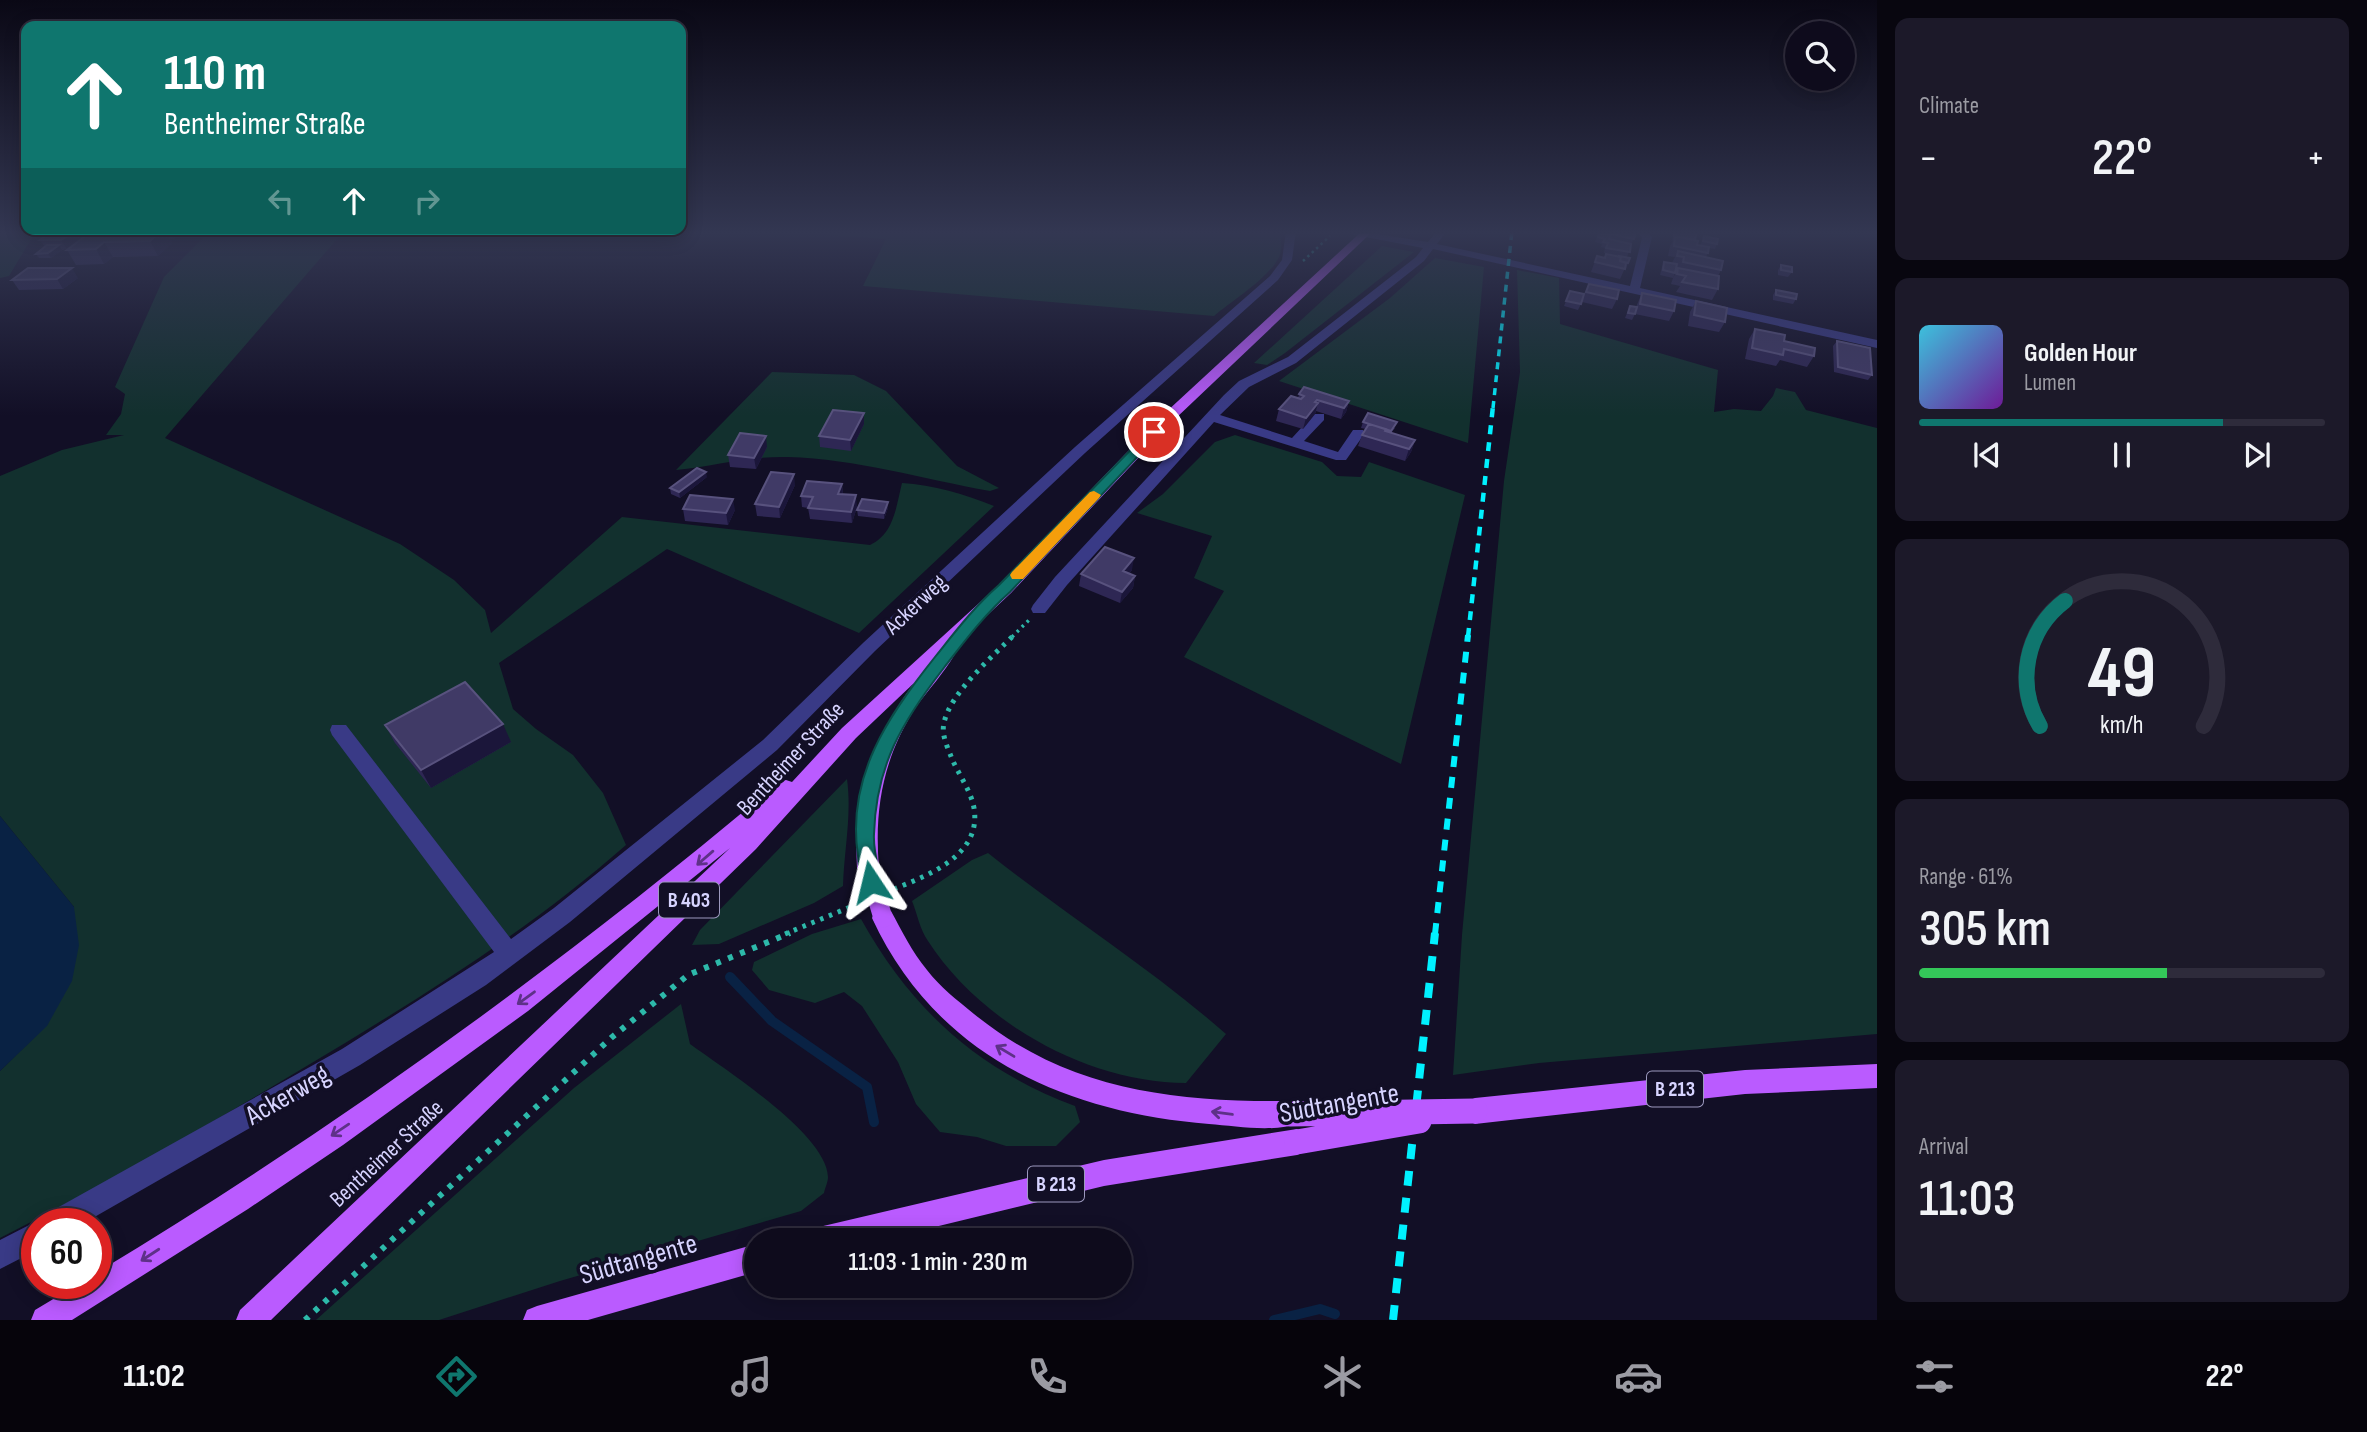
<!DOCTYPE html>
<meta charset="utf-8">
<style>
body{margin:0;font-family:"Sofia Sans Condensed",sans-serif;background:#1c1929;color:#f1f3f6;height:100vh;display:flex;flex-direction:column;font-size:26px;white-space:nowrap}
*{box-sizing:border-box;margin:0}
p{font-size:23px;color:#9b9ba3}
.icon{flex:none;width:38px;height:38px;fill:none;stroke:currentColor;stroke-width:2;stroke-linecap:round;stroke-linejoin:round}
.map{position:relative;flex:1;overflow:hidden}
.panel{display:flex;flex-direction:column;gap:18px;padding:18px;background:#08060f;width:490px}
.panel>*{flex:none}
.hud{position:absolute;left:21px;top:21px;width:665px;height:214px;border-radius:14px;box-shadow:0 4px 18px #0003,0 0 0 2px #2e2b3b;background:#0f766e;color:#fff;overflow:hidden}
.buttons{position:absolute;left:1785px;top:21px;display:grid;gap:14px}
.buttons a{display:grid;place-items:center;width:70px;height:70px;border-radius:50%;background:#0e0b1c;box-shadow:0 4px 18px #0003,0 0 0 2px #2e2b3b;font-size:35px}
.speed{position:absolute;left:21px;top:1208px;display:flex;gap:14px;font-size:35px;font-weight:700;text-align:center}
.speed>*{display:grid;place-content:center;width:91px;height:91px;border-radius:50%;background:#0e0b1c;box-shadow:0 4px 18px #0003,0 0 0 2px #2e2b3b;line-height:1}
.speed .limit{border:10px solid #d22;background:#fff;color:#111}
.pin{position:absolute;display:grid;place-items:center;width:60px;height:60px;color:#fff;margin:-30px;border:4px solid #fff;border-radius:50%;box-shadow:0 2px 7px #0007}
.me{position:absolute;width:77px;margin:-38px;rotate:350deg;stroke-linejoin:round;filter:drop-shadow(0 0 5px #0008)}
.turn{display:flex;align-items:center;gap:24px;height:147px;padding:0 28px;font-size:32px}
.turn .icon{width:91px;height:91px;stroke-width:2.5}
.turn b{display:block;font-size:49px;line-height:60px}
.lanes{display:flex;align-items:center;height:66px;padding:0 28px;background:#0003;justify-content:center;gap:35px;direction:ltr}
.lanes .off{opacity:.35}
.big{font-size:52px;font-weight:600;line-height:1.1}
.panel .card{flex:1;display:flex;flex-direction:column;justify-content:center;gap:10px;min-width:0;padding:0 24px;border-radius:14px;background:#1c1929}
.panel .dial{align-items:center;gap:0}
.dial svg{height:182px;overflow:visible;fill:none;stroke:#2e2b3b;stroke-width:7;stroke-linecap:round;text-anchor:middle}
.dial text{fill:#f1f3f6;stroke:none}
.song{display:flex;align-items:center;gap:21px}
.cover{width:84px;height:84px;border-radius:10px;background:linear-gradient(135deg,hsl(190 70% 55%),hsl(280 70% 35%))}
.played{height:7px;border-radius:4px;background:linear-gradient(90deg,#0f766e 75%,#2e2b3b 75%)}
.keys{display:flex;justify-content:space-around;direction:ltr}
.heat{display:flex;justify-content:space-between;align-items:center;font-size:38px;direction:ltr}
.charge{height:10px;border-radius:5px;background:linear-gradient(90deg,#34c759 61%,#2e2b3b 0)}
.trip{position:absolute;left:744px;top:1228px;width:388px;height:70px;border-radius:35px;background:#0e0b1c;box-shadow:0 4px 18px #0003,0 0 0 2px #2e2b3b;font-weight:600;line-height:70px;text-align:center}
.dock{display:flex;height:112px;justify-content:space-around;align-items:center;background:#06040b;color:#9b9ba3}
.dock .icon{width:49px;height:49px}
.dock .on{color:#0f766e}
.dock b{font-size:32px;color:#f1f3f6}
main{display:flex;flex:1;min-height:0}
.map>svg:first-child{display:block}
.green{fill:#12302e}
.water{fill:#092244}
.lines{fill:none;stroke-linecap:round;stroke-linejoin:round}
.stream{stroke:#092244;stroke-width:10}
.path-far3{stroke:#2db9aa;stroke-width:2.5;stroke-dasharray:2.5 3.5;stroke-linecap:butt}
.path-far2{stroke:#2db9aa;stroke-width:3.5;stroke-dasharray:2.5 4.5;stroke-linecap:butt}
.path-far1{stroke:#2db9aa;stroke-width:5;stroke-dasharray:3.5 6;stroke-linecap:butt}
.path{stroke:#2db9aa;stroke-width:6;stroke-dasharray:5 8;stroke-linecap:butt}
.minor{fill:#393a86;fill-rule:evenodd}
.major{fill:#ba5bff;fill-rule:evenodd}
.rail-far3{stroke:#00f1ff;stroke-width:3.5;stroke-dasharray:7 6;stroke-linecap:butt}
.rail-far2{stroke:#00f1ff;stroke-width:4.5;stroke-dasharray:9 8;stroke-linecap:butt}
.rail-far1{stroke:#00f1ff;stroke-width:6;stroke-dasharray:11 10;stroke-linecap:butt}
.rail{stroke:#00f1ff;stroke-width:8;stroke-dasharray:15 12;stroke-linecap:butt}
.major-bridge-far1{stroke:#ba5bff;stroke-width:19}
.major-bridge{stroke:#ba5bff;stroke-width:25}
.wall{fill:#2e2754}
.shaded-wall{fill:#1b163a}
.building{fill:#403a66;stroke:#58527e;stroke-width:2}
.oneway{stroke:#5e3188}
.route{fill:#0f766e;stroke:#0a4d48;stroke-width:2}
.slow{fill:#f59e0b}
.labels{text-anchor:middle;stroke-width:7;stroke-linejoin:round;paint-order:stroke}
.shield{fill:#120f26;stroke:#9c99be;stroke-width:2}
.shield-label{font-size:21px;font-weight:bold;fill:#d7d4ff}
.street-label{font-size:23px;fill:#d7d4ff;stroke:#120f26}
.near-street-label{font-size:28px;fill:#d7d4ff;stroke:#120f26}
</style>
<main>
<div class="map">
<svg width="1877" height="1320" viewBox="0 0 1877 1320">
<rect width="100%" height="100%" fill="#120f26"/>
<!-- green -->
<path class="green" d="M0,231H36L9,276L0,278Z
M210,231H344L165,438L400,544L454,580L485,610L491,633L622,517L870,545C894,534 896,507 902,483C933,485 965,494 994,506L859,633L667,549L499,663L513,709L536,729L573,755L603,793L626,845C526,933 414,1002 300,1070C202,1129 102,1186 0,1238V1071L47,1025L74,907L0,816V476L62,450L124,435H106L121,414L125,394L115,387L164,277Z
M780,231H1280C1281,241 1283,250 1278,259C1267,279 1232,301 1214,316L863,286L886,239Z
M1382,246L1414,252L1285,353L1267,365L1254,363Z
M1435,258L1484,267L1468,443L1279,381L1390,298Z
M1517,270L1559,278L1560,324L1718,370L1714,412L1734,409L1761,411L1773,396L1776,388L1795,392L1806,410L1877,428V1034L1539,1063L1453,1075L1462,935L1504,481L1520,372Z
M772,372L854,375L886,391L957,466L999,488L990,491C923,479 856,459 788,457C749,456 714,466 676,470Z
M1235,435L1322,462L1337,476L1361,477L1369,462L1465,495L1401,764L1184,657L1224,591L1194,578L1212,536L1137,513L1163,494L1215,442Z
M847,779C852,815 844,850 843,886L814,903L719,944L692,945L700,930Z
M988,853C1066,915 1151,968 1226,1034L1186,1083C1088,1083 981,1023 928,941C920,930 917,913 912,901L972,860Z
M861,919C911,1009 978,1070 1075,1106L1080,1122L1056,1146H1006L977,1137L940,1132L916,1104L898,1062L862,1006L844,992L815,1003L769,990L752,970L754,962L812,934Z
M681,1004L690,1044C724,1069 827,1134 828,1177C828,1182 825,1188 824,1193L801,1211L560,1281L439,1320H316L574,1088Z"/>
<!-- water -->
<path class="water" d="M0,816L74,907L79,945L72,981L47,1026L0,1071Z"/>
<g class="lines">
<!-- stream -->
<path class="stream" d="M730,977L772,1021L867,1087L874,1122
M1274,1320L1320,1309L1335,1314"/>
<!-- path-far3 -->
<path class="path-far3" d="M1303,261L1330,236"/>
<!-- path-far2 -->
<path class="path-far2" d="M1012,637L1029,620"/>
<!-- path-far1 -->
<path class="path-far1" d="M894,889C929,875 982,855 974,808C971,791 959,775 952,759C948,748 941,735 944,723C950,693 993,656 1014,635
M785,934L860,903"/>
<!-- path -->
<path class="path" d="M305,1320L611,1038L688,975L790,933"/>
<!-- minor -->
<path class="minor" d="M1286,231H1296L1292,260L1278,280L1085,453L875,651L777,750L570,922L486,985L360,1065L84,1223H45L48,1213L342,1049L494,952L332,735L330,730L332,725H346L511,939L554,908L763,740L863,643L1075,447L1270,276L1282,260Z
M1334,231H1358L1428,242L1437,231H1447L1437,244L1630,286L1642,238L1636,231H1647L1652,237L1640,288L1877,340V348L1433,249L1424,261L1296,363L1249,387L1220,415L1292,438L1314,414H1324V420L1304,441L1338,452L1353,430H1363L1365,433L1346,460H1336L1214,422L1067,585L1045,613H1033L1031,609L1033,605L1055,577L1224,395L1239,381L1288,357L1416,257L1423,248Z
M37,1221L42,1223H37V1250L0,1269V1240Z"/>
<!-- major -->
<path class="major" d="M1362,231H1373L1175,419L1011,593L951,649L955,654C944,673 929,689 916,707C883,758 874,809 879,868L875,874L868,877L861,874L857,868C853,792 870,744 914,683L856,738L756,849L271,1320H236L240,1310L730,848L528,1011L343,1145L248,1209L72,1320H31L35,1310L80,1283H96V1273C337,1128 564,963 779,782L786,780L792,782L842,728L999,585L1165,413Z
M883,908L891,911C902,931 912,952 927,970C940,987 957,1000 974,1014C1068,1090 1172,1102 1290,1101L1299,1105L1303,1114L1299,1123C1274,1133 1236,1126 1209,1124C1064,1112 936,1056 872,918L875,911Z
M1877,1064V1088L1745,1094L1475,1124L1466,1120L1462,1111L1466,1102L1475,1098L1745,1070Z
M1297,1129L1306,1133L1310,1142L1306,1151L1297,1155L1104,1186L877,1241H805L809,1231L819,1227L1104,1160Z
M756,1244V1272L588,1320H523L527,1310L537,1306Z"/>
<!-- rail-far3 -->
<path class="rail-far3" d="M1493,408L1512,231"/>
<!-- rail-far2 -->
<path class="rail-far2" d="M1468,637L1493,406"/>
<!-- rail-far1 -->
<path class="rail-far1" d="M1435,934L1468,635"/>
<!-- rail -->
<path class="rail" d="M1393,1320L1435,933"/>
<!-- major-bridge-far1 -->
<path class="major-bridge-far1" d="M868,868L883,918"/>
<!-- major-bridge -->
<path class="major-bridge" d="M1290,1114L1475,1111
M1297,1142L1419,1121"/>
</g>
<!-- wall -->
<path class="wall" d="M52,231H89L90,232L92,231H183L174,239H170L172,243L158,256L113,257L104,264L76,265L67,250L73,245L67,249L62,250L51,258H39L36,254L45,247L40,240Z
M1607,231H1636L1627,257L1604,253L1605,248L1601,247L1602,244L1595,242L1599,233L1610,235L1612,232Z
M1674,231H1691L1697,245L1700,246L1704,236L1717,244L1715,249L1709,248L1708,253L1706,257L1721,270L1718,276V289L1712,300L1676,292L1680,286L1671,284L1673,278L1679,267H1677L1675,273L1673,278L1660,275L1662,267L1664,262L1672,263L1675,257L1668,256L1670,246L1673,241H1672Z
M1597,256L1628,263L1626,269L1625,268L1620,279L1591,272Z
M1781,265L1792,272L1788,277L1778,275V270Z
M78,278L63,289L19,290L12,280Z
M1589,284L1617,299L1612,309L1582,302L1578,310L1564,306L1570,291L1584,294Z
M1776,290L1796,299L1793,304L1773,300V295Z
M1642,293L1674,311L1669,321L1635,314L1632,320L1625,318L1630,306L1636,307Z
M1696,301L1725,322L1719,332L1688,326L1690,312Z
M1755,329L1784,341L1814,356L1807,367L1780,360L1776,366L1745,359L1749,339Z
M1837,341L1872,375L1868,380L1834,372L1833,346Z
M1299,394L1349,401L1346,412L1341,419L1316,411L1315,414L1303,429L1276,421L1279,409L1298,398Z
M864,413V424L851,451L820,447L819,436Z
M1363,422L1395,428L1391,433L1415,440L1411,452L1405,461L1358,446L1362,435L1366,429L1361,428Z
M767,447L756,469L730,467L728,455Z
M707,477L680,498L671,494L670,488Z
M842,484L843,494L857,507L852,523L810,519L808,508L802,507L801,496Z
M795,485L780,518L757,516L755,504Z
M888,502V508L884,519L858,516L857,510Z
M683,509L735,510L728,525L685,521Z
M1132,570L1129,574L1135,576L1133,588L1120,603L1079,586L1081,574Z
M385,725L511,742L431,788L395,743Z"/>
<!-- shaded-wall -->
<path class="shaded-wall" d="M75,231H89L90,235L67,249L61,240Z
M161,231H166L172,243L158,256L150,241Z
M170,231H183L174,239Z
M104,242L113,257L104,264L96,249Z
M59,245L62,250L51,258L48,253Z
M72,268L78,278L63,289L57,279Z
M1317,400L1314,408L1318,403L1315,414L1303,429L1306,418Z
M1349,401L1346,412L1341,419L1344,408Z
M864,413V424L851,451L850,440Z
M766,436L767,447L756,469L754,458Z
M1415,440L1411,452L1405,461L1409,449Z
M706,472L707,477L680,498L679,492Z
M794,474L795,485L780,518L779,507Z
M842,484L843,495L838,494Z
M856,495L857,507L852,523L851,512Z
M733,499L735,510L728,525L726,513Z
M888,502V508L884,519V513Z
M1134,558L1132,570L1121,583L1123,571Z
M1135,576L1133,588L1120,603L1122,592Z
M503,724L511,742L431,788L421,770Z"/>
<!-- building -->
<path class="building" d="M52,231H75L61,240H40Z
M92,231H161L150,241L104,242L96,249L67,250Z
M1612,231H1636L1634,239L1611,234Z
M1675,231L1697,232L1695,240L1674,236Z
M1599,233L1610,235L1609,239L1631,244L1630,252L1606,248L1608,243L1603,242L1605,239L1598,237Z
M1675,236L1698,241L1697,245L1709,247L1708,253L1674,246Z
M1704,236L1718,239L1717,244L1703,241Z
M47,245H59L48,253L36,254Z
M1678,251L1723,261L1721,270L1683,262L1684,257L1677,256Z
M1606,254L1621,257L1620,261L1626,263L1625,269L1595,262L1597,256L1605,258Z
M1619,256L1630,258L1628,263L1620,261L1621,257H1619Z
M1664,262L1677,264L1675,273L1663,270Z
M1781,265L1792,267V272L1781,270Z
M28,268H72L57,279L12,280Z
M1678,268L1719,276L1718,289L1682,282L1686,276L1677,274Z
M1589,284L1619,290L1617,299L1586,292Z
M1776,290L1797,294L1796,299L1776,295Z
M1570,291L1584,294L1581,304L1566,301Z
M1642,293L1676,300L1674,311L1640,304Z
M1696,301L1727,308L1725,322L1694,315Z
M1630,306L1637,307L1635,314L1628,313Z
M1755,329L1785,335L1784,341L1815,348L1814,356L1784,349L1783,355L1752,348Z
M1837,341L1870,348L1872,375L1838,367Z
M1304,387L1349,401L1344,408L1317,400L1315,402L1318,403L1306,418L1279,409L1291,396L1301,399L1304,396L1299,394Z
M833,410L864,413L850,440L819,436Z
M1368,413L1397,422L1391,431L1363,422Z
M1369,424L1386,429L1385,431L1415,440L1409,449L1362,435Z
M740,433L766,436L754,458L728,455Z
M697,468L706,472L679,492L670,488Z
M771,472L794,474L779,507L755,504Z
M807,481L842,484L838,494L856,495L851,512L808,508L813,497L801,496Z
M690,495L733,499L726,513L683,509Z
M862,499L888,502L884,513L857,510Z
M1105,547L1134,558L1123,571L1135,576L1122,592L1081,574Z
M465,682L503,724L421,770L385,725Z"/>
<!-- one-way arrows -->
<defs><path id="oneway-shaft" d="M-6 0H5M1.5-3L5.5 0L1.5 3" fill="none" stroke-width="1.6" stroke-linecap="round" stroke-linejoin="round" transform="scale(1.75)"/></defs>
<g class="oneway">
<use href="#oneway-shaft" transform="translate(705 858) rotate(139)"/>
<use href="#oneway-shaft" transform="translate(526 998) rotate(144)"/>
<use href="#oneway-shaft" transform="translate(1005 1051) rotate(-149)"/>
<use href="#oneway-shaft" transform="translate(1222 1113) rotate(-172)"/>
<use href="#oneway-shaft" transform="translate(340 1130) rotate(146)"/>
<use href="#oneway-shaft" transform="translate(150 1255) rotate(147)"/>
</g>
<!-- sky -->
<linearGradient id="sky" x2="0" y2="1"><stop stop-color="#0a0815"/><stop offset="0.56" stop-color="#333752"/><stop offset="1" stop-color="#333752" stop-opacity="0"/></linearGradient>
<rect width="1877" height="416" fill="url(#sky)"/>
<!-- route -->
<path class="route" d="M1154,429L1160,432L1158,435L1010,592C984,615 964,642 943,669C902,722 876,765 874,834C873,850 878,867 881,882L878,888L871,890L864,888C859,878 859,867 858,856C846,777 888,716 935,657C955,632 974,607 999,585L1150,430Z"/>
<!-- slow -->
<path class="slow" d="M1094,491L1101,495L1099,498L1023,579H1012L1010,575L1012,572L1090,492Z"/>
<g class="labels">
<!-- shield labels -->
<g class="shield">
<rect x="659" y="882.5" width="60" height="35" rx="5"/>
<rect x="1647" y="1071.5" width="56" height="35" rx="5"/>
<rect x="1028" y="1166.5" width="56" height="35" rx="5"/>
</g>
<g class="shield-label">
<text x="689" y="907">B 403</text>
<text x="1675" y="1096">B 213</text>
<text x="1056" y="1191">B 213</text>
</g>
<!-- street labels -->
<g class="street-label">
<text transform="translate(915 604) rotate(-43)" y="8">Ackerweg</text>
<text transform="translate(790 758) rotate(-47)" y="8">Bentheimer Straße</text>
<text transform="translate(386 1153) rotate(-43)" y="8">Bentheimer Straße</text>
</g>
<!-- near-street labels -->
<g class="near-street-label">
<text transform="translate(287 1094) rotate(-30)" y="10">Ackerweg</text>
<text transform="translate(1339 1102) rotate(-10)" y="10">Südtangente</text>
<text transform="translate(638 1258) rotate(-16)" y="10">Südtangente</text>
</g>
</g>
</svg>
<div class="buttons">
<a><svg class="icon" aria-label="search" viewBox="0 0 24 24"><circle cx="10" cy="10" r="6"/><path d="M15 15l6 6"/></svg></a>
</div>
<div class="speed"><div class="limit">60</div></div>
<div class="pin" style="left:1154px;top:432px;background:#d93025"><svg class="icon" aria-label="arrive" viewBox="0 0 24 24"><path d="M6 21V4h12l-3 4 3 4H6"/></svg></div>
<svg class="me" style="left:871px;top:882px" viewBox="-20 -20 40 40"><path d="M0-17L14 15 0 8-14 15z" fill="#0f766e" stroke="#fff" stroke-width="4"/></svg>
<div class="trip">11:03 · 1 min · 230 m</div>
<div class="hud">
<div class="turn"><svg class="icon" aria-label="ahead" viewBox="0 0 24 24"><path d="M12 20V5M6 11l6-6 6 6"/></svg><div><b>110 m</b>Bentheimer Straße</div></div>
<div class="lanes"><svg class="icon off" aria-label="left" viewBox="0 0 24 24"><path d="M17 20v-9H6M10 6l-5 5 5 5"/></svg><svg class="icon" aria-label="ahead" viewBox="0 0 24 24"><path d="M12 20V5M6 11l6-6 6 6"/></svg><svg class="icon off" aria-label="right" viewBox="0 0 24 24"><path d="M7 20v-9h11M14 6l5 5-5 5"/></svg></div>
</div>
</div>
<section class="panel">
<div class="card"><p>Climate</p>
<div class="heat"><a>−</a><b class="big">22°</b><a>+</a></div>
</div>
<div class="card">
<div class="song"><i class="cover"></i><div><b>Golden Hour</b><p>Lumen</p></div></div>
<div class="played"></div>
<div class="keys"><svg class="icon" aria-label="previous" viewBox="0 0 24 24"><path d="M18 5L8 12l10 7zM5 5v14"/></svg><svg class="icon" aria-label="pause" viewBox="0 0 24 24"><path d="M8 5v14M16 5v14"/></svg><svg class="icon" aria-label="next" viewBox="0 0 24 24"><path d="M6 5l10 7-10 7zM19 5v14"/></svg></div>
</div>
<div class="card dial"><svg viewBox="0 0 100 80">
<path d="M14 69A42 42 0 1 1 86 69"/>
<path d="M14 69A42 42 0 0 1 25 14" stroke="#0f766e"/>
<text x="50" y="56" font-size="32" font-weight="700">49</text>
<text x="50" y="72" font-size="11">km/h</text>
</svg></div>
<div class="card"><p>Range · 61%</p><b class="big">305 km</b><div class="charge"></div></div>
<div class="card"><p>Arrival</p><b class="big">11:03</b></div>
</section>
</main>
<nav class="dock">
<b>11:02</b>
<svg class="icon on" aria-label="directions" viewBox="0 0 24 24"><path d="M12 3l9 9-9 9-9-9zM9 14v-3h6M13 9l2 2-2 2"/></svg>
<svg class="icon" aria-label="music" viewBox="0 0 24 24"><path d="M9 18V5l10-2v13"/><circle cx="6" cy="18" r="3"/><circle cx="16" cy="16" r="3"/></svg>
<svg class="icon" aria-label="phone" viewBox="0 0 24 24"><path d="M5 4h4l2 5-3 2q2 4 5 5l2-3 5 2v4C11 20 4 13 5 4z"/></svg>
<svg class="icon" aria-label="climate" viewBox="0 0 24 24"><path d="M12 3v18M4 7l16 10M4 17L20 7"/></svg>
<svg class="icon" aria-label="car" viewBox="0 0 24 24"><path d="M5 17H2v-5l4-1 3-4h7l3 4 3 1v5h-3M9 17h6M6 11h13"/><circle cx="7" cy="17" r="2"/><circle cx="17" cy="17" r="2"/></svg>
<svg class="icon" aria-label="filters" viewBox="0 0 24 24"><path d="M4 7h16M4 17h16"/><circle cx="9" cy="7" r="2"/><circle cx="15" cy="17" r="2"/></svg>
<b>22°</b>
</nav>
